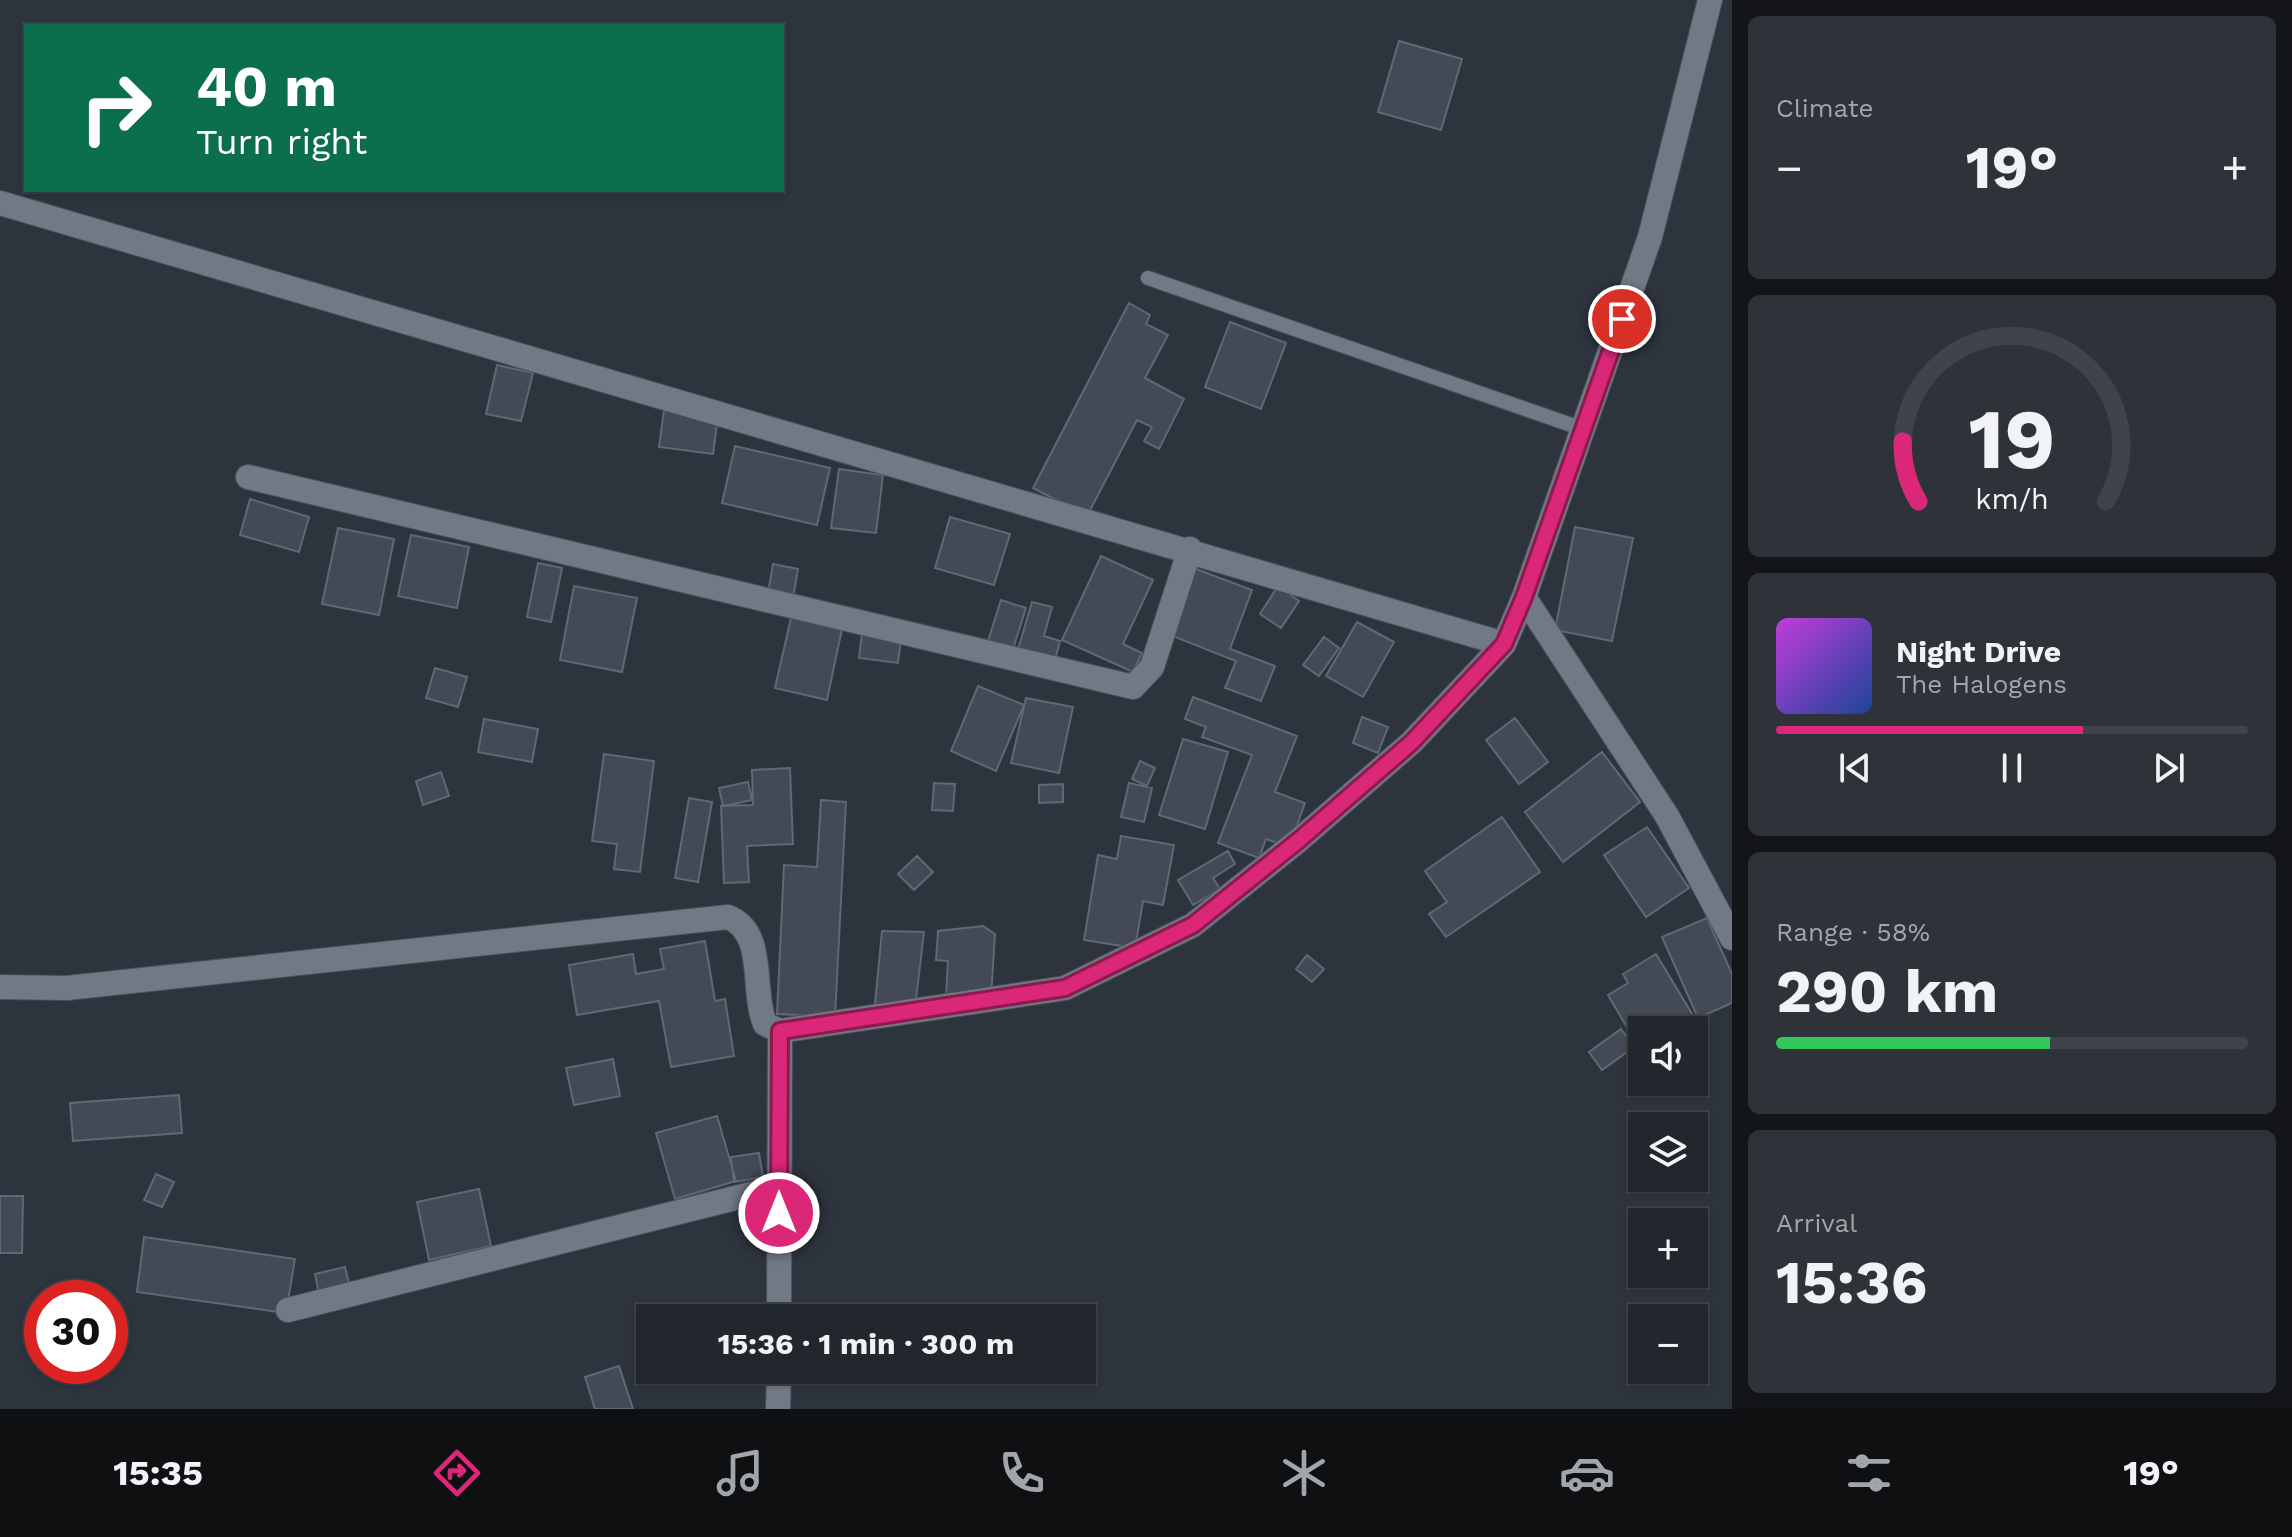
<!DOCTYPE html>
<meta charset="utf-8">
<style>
body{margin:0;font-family:"Work Sans",sans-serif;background:#2e333a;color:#f1f3f6;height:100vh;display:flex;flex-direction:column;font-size:30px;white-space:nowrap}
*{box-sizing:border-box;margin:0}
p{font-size:26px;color:#a2a5aa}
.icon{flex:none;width:44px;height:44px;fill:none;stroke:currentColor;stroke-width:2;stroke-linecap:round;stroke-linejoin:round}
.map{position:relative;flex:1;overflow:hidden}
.sheet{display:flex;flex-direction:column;gap:16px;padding:16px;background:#131519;width:560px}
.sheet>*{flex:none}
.top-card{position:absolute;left:24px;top:24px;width:760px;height:168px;border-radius:0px;box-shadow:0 2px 6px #0004,0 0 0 2px #3f444a;background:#0b6e4f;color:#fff;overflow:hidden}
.tools{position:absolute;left:1628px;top:1016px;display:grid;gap:16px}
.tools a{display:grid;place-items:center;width:80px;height:80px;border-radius:0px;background:#22272e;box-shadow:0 2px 6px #0004,0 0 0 2px #3f444a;font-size:40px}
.speed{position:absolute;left:24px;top:1280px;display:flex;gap:16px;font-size:40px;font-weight:700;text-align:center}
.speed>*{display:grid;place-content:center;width:104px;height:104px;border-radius:50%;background:#22272e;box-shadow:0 2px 6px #0004,0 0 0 2px #3f444a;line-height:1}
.speed .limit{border:12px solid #d22;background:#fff;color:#111}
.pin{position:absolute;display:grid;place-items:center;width:68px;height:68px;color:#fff;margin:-34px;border:4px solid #fff;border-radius:50%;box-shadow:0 2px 8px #0007}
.me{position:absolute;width:88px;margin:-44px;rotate:0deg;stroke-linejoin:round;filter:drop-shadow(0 0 6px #0008)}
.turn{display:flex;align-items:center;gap:28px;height:168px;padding:0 40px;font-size:36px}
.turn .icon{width:104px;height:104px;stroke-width:2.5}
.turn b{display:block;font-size:56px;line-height:68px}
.big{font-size:60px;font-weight:700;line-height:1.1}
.sheet .card{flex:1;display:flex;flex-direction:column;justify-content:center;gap:12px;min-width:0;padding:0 28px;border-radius:12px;background:#2e333a}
.sheet .dial{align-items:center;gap:0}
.dial svg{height:208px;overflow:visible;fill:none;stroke:#3f444a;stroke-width:7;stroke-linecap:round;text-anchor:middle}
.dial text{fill:#f1f3f6;stroke:none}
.song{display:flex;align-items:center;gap:24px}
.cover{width:96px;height:96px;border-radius:12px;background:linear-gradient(135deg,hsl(290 70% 55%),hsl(220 70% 35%))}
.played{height:8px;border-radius:4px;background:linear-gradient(90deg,#db2777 65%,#3f444a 65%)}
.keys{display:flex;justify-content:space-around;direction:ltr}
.heat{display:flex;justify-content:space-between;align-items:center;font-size:44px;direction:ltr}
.charge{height:12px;border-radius:6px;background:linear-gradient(90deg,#34c759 58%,#3f444a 0)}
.trip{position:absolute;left:636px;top:1304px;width:460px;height:80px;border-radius:0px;background:#22272e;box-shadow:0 2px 6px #0004,0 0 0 2px #3f444a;font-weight:700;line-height:80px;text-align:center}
.tab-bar{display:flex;height:128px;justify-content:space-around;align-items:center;background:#0e1012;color:#a2a5aa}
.tab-bar .icon{width:56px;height:56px}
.tab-bar .selected{color:#db2777}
.tab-bar b{font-size:36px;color:#f1f3f6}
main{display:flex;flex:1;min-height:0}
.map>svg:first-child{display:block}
.building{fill:#434a55;stroke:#606873;stroke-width:2}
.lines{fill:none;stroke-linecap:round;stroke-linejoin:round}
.lane-casing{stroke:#4b5059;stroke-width:16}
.street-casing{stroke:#4b5059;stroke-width:26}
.lane{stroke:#717985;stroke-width:14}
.street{stroke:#717985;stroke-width:24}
.route-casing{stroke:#8e194d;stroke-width:20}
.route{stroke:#db2777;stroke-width:14}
</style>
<main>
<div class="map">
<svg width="1732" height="1409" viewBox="0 0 1732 1409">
<rect width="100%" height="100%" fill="#2d343e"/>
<!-- building -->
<path class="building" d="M1399,41L1462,59L1441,130L1378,112Z
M1129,303L1150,315L1146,324L1168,335L1145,378L1184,399L1159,449L1144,441L1152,427L1137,420L1087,516L1033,488Z
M1230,322L1286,343L1261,409L1205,387Z
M497,365L533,373L521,421L486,414Z
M664,410L718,417L713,454L659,447Z
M735,446L830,468L817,525L722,503Z
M839,469L883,475L876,533L831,528Z
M250,499L309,517L299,552L240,535Z
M950,517L1010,534L994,585L935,568Z
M1575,527L1633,538L1612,641L1555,630Z
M338,528L394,539L379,615L322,604Z
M411,535L469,547L457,608L398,596Z
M1101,556L1153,580L1123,644L1142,653L1133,672L1062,640Z
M538,563L562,568L551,622L527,617Z
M773,564L798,569L793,598L768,593Z
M1196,569L1252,590L1230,649L1275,666L1261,701L1225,688L1236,661L1170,635Z
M574,586L637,598L622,672L560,660Z
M1278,586L1299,601L1281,628L1260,614Z
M1001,600L1026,608L1013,649L988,641Z
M1032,602L1052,607L1044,636L1060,641L1054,664L1017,653Z
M791,618L842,629L827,700L775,688Z
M1357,622L1394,642L1363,697L1326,676Z
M862,633L901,638L898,663L859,658Z
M1324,637L1339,648L1319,676L1303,665Z
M435,668L467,677L458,707L426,698Z
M978,686L1024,705L996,771L951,751Z
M1193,697L1297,736L1275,792L1305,803L1289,847L1266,839L1259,858L1218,843L1252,755L1202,737L1206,727L1185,719Z
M1026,698L1073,707L1059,773L1011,763Z
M1362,717L1388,727L1378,753L1353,743Z
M1515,718L1548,762L1519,784L1486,740Z
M484,719L538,729L532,762L478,752Z
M1183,739L1228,752L1205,829L1159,815Z
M1602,752L1640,802L1563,862L1525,812Z
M604,754L654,761L640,872L614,869L617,844L592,841Z
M1140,761L1155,768L1147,786L1132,779Z
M790,768L793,844L747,846L749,882L724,883L721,806L753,805L752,770Z
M441,772L449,796L423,805L416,781Z
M748,782L752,800L723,806L719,788Z
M934,783L955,784L953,811L932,810Z
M1129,783L1152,788L1144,822L1121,817Z
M1063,784V802L1039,803V785Z
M689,798L712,802L698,882L675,878Z
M821,800L846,802L835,1017L777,1014L784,865L817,867Z
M1502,817L1540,872L1446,937L1429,914L1447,902L1425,871Z
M1647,827L1689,888L1646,917L1604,855Z
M1121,836L1174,845L1163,905L1143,901L1135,948L1084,940L1098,855L1117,859Z
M1228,851L1235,864L1213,878L1220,889L1193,905L1178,880Z
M917,856L933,872L914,890L898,874Z
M1707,918L1732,974V1003L1698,1018L1662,937Z
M983,926L995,934L991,998L946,995L948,961L936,960L938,931Z
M882,931L924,932L915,1008L875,1004Z
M705,941L715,1001L725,999L734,1056L671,1067L659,1001L577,1015L569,965L633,954L636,974L664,969L660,949Z
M1656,954L1697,1022L1684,1030H1642V1053L1608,995L1628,983L1623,974Z
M1307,955L1324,969L1312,982L1296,969Z
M1621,1029L1634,1047L1602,1070L1589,1052Z
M613,1059L620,1096L574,1105L566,1068Z
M179,1095L182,1133L73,1141L70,1103Z
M717,1116L736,1181L675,1199L656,1133Z
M759,1153L763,1177L734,1182L731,1157Z
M156,1174L174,1182L162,1207L144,1200Z
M479,1189L491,1246L429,1260L417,1202Z
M0,1196H23L22,1253H0Z
M144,1237L295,1259L286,1313L137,1292Z
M345,1267L351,1292L320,1299L315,1274Z
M619,1366L633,1409H595L585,1377Z"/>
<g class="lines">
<defs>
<path id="lane" d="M1148,278L1583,429"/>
<path id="street" d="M0,203L1504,644
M248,477L1133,687L1152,667L1190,549
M1524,597L1667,816L1732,938
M0,987L67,988L728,917C767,932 751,991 765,1024L780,1031L1065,988L1193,925L1299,840L1412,742L1504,644L1524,597L1650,237L1710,0
M288,1310L779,1187
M779,1318L780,1031
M778,1409L779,1370"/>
</defs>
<!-- lane casing -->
<use href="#lane" class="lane-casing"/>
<!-- street casing -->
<use href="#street" class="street-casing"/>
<!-- lane -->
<use href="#lane" class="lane"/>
<!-- street -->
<use href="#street" class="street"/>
</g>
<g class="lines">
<defs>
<path id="route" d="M779,1213L780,1031L1065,988L1193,925L1299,840L1412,742L1504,644L1524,597L1622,319"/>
</defs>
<!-- route casing -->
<use href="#route" class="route-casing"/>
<!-- route -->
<use href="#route" class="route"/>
</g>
</svg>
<div class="tools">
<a><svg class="icon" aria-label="sound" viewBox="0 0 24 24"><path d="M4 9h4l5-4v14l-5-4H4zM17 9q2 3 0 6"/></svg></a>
<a><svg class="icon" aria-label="layers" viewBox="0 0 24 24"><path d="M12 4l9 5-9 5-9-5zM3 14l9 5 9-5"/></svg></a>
<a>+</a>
<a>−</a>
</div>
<div class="speed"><div class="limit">30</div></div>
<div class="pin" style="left:1622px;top:319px;background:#d93025"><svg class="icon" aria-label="arrive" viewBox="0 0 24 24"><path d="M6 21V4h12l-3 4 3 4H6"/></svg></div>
<svg class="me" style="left:779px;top:1213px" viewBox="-20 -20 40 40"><circle r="17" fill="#db2777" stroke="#fff" stroke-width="3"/><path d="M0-11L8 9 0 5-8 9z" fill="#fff"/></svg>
<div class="trip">15:36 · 1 min · 300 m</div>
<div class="top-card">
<div class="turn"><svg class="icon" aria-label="right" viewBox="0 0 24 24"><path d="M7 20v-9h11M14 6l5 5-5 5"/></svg><div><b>40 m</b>Turn right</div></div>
</div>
</div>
<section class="sheet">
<div class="card"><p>Climate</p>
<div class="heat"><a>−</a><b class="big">19°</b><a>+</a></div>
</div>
<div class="card dial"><svg viewBox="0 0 100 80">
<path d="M14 69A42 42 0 1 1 86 69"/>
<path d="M14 69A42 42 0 0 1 8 46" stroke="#db2777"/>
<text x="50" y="56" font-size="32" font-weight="700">19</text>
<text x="50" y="72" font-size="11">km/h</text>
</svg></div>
<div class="card">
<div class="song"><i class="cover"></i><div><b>Night Drive</b><p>The Halogens</p></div></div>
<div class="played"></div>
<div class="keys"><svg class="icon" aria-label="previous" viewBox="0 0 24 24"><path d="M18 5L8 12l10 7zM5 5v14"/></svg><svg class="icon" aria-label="pause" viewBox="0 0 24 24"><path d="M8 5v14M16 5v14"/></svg><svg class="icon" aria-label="next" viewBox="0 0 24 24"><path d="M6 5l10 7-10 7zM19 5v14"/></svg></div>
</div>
<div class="card"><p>Range · 58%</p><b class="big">290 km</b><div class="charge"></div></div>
<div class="card"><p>Arrival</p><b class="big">15:36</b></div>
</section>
</main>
<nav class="tab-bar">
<b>15:35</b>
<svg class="icon selected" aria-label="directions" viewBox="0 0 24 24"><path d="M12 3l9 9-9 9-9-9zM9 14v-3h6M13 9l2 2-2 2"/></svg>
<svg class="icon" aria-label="music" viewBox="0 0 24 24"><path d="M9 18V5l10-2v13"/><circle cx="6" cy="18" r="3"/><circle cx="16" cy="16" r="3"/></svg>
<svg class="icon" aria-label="phone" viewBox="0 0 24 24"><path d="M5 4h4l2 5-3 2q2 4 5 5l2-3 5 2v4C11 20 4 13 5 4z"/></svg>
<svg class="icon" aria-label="climate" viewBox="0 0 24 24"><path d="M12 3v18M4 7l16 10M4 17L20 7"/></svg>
<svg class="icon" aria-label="car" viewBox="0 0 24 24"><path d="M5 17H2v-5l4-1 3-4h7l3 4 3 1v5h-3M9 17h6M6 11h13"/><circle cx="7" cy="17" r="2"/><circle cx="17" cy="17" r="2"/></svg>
<svg class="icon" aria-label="filters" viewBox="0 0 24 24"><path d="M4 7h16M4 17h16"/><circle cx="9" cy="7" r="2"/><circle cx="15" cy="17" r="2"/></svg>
<b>19°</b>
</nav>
